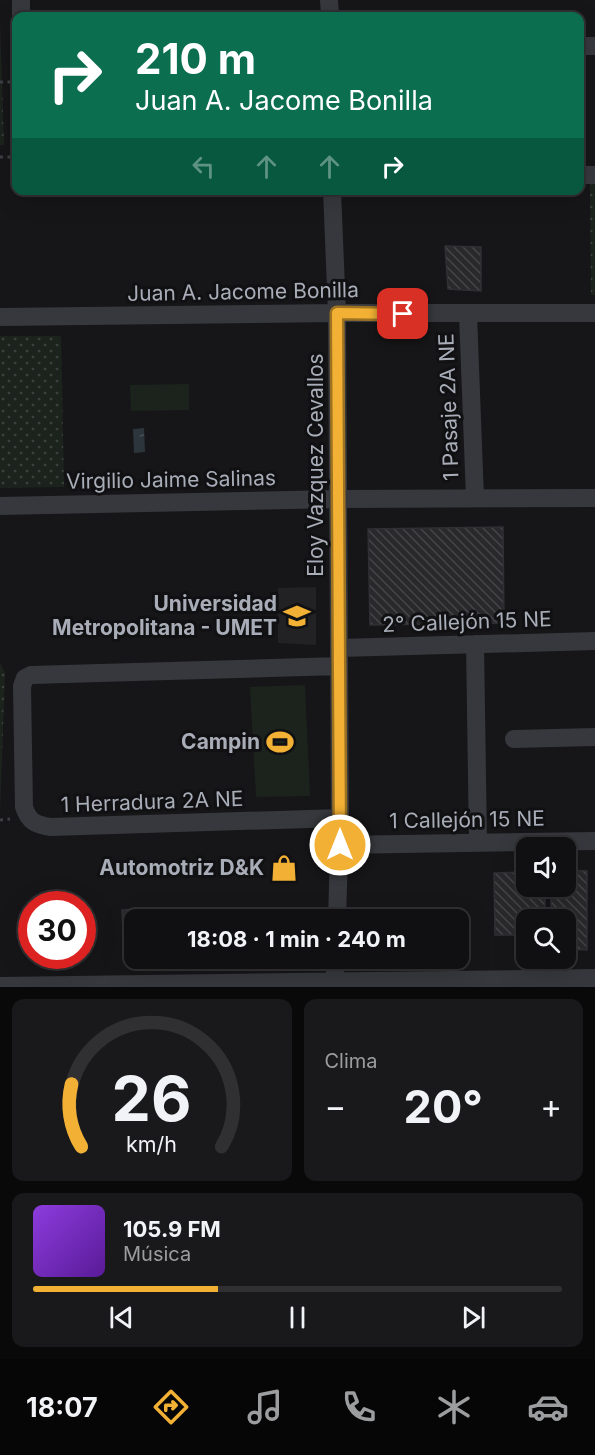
<!DOCTYPE html>
<html lang="es">
<meta charset="utf-8">
<style>
body{margin:0;font-family:Inter,sans-serif;background:#19191b;color:#f1f3f6;height:100vh;display:flex;flex-direction:column;font-size:22px;white-space:nowrap}
*{box-sizing:border-box;margin:0}
p{font-size:20px;color:#9c9d9f}
.icon{flex:none;width:33px;height:33px;fill:none;stroke:currentColor;stroke-width:2;stroke-linecap:round;stroke-linejoin:round}
.map{position:relative;height:987px;overflow:hidden}
.drawer{display:flex;flex-direction:column;gap:12px;padding:12px;background:#09090a;flex:1}
.drawer>*{flex:none}
.hud{position:absolute;left:12px;top:12px;width:572px;height:183px;border-radius:12px;box-shadow:0 6px 24px #0002,0 0 0 2px #303032;background:#0b6e4f;color:#fff;overflow:hidden}
.fabs{position:absolute;left:516px;top:837px;display:grid;gap:12px}
.fabs a{display:grid;place-items:center;width:60px;height:60px;border-radius:12px;background:#101012;box-shadow:0 6px 24px #0002,0 0 0 2px #303032;font-size:30px}
.speed{position:absolute;left:18px;top:891px;display:flex;gap:12px;font-size:30px;font-weight:700;text-align:center}
.speed>*{display:grid;place-content:center;width:78px;height:78px;border-radius:50%;background:#101012;box-shadow:0 6px 24px #0002,0 0 0 2px #303032;line-height:1}
.speed .limit{border:9px solid #d22;background:#fff;color:#111}
.pin{position:absolute;display:grid;place-items:center;width:51px;height:51px;color:#fff;margin:-26px;border-radius:12px;box-shadow:0 3px 9px #0006}
.me{position:absolute;width:66px;margin:-33px;rotate:0deg;stroke-linejoin:round;filter:drop-shadow(0 0 4px #0008)}
.turn{display:flex;align-items:center;gap:21px;height:126px;padding:0 24px;font-size:27px}
.turn .icon{width:78px;height:78px;stroke-width:2.5}
.turn b{display:block;font-size:42px;line-height:51px}
.lanes{display:flex;align-items:center;height:57px;padding:0 24px;background:#0003;justify-content:center;gap:30px;direction:ltr}
.lanes .off{opacity:.35}
.big{font-size:45px;font-weight:700;line-height:1.1}
.drawer .widget{flex:1;display:flex;flex-direction:column;justify-content:center;gap:9px;min-width:0;padding:0 21px;border-radius:12px;background:#19191b}
.drawer .dial{align-items:center;gap:0}
.dial svg{height:156px;overflow:visible;fill:none;stroke:#303032;stroke-width:7;stroke-linecap:round;text-anchor:middle}
.dial text{fill:#f1f3f6;stroke:none}
.song{display:flex;align-items:center;gap:18px}
.cover{width:72px;height:72px;border-radius:9px;background:linear-gradient(135deg,hsl(270 70% 55%),hsl(270 70% 35%))}
.played{height:6px;border-radius:3px;background:linear-gradient(90deg,#f2b134 35%,#303032 35%)}
.keys{display:flex;justify-content:space-around;direction:ltr}
.heat{display:flex;justify-content:space-between;align-items:center;font-size:33px;direction:ltr}
.drawer .tiles{flex:1;display:grid;gap:12px;grid-template-columns:1fr 1fr}
.widget:last-child{grid-column:span 2}
.trip{position:absolute;left:124px;top:909px;width:345px;height:60px;border-radius:12px;background:#101012;box-shadow:0 6px 24px #0002,0 0 0 2px #303032;font-weight:700;line-height:60px;text-align:center}
.tabs{display:flex;height:96px;justify-content:space-around;align-items:center;background:#060607;color:#9c9d9f}
.tabs .icon{width:42px;height:42px}
.tabs .selected{color:#f2b134}
.tabs b{font-size:27px;color:#f1f3f6}
.map>svg:first-child{display:block}
.built{fill:#222225}
.park{fill:url(#park-dots)}
.pitch{fill:#1c231d}
.water{fill:url(#water-ripples)}
.building{fill:url(#building-back-hatch);stroke:#303034;stroke-width:1.5}
.lines{fill:none;stroke-linecap:round;stroke-linejoin:round}
.path{stroke:#3d3f44;stroke-width:3;stroke-dasharray:3 4.5;stroke-linecap:butt}
.minor{stroke:#37383d;stroke-width:18}
.route-casing{stroke:#9d7322;stroke-width:15}
.route{stroke:#f2b134;stroke-width:10}
.labels{text-anchor:middle;stroke-width:6;stroke-linejoin:round;paint-order:stroke}
.street-label{font-size:21px;fill:#a8adb8;stroke:#111113}
.poi-label{font-size:21px;font-weight:bold;fill:#a8adb8;stroke:#111113;text-anchor:end}
</style>
<div class="map">
<svg width="595" height="987" viewBox="0 0 595 987">
<defs>
<pattern id="park-dots" width="8" height="8" patternUnits="userSpaceOnUse" patternTransform="scale(1.5)"><rect width="8" height="8" fill="#1c231d"/><path d="M2 2h.1M6 6h.1" fill="none" stroke="#3a403c" stroke-width="1.8" stroke-linecap="round"/></pattern>
<pattern id="water-ripples" width="26" height="14" patternUnits="userSpaceOnUse" patternTransform="scale(1.5)"><rect width="26" height="14" fill="#2c353c"/><path d="M2 4q2-2 4 0t4 0M15 11q2-2 4 0t4 0" fill="none" stroke="#485056"/></pattern>
<pattern id="building-back-hatch" width="6" height="6" patternUnits="userSpaceOnUse" patternTransform="scale(1.5)"><rect width="6" height="6" fill="#29292c"/><path d="M-1 5l2 2M0 0l6 6M5-1l2 2" fill="none" stroke="#454548"/></pattern>
</defs>
<rect width="100%" height="100%" fill="#161618"/>
<!-- built -->
<path class="built" d="M316,587V645L278,643V588Z"/>
<!-- park -->
<path class="park" d="M0,23L4,145H0Z
M590,184H595V295H591Z
M0,336H61L64,487L0,488Z
M0,663L5,673L0,812Z"/>
<!-- pitch -->
<path class="pitch" d="M189,384V410L131,411L130,385Z
M305,685L310,796L256,797L250,687Z"/>
<!-- water -->
<path class="water" d="M144,428L145,452L134,453L133,429Z"/>
<!-- building -->
<path class="building" d="M445,246L481,247V291L448,289Z
M503,527L504,623L370,625L368,529Z
M566,870L587,871V950L566,949V920H551V886H566Z
M526,872V886H545V920H526V935H495L494,873Z
M148,909V920H135V955H124L122,910Z
M29,911H32V956H59V958L31,959Z
M209,911V920H182L181,912Z"/>
<g class="lines">
<!-- path -->
<path class="path" d="M0,82H16
M0,157H16
M0,820L10,819"/>
<!-- minor -->
<path class="minor" d="M329,0L330,16
M21,16V0
M579,46H595
M579,175H595
M332,190L337,313L340,818L337,920
M468,314L475,498
M0,317L337,313H595
M0,506L338,499L595,498
M475,644L478,842
M339,648L595,641
M339,666L31,675L25,678L22,686L24,807C29,822 36,825 51,827L340,818
M514,739L595,737
M340,845L595,841
M0,986L595,978
M335,987V958"/>
</g>
<g class="lines">
<defs>
<path id="route" d="M340,845L337,313L403,314"/>
</defs>
<!-- route casing -->
<use href="#route" class="route-casing"/>
<!-- route -->
<use href="#route" class="route"/>
</g>
<!-- icons -->
<defs>
<symbol id="university-bare" viewBox="-9 -9 18 18"><path d="M0-5L7-2L0 1L-7-2ZM-4 1L0 2.5L4 1V4Q0 6-4 4Z" fill="#f2b134" stroke="#111113" stroke-width="2.5" paint-order="stroke"/></symbol>
<symbol id="stadium-bare" viewBox="-9 -9 18 18"><path d="M0-5a6.5 5 0 1 0 0 10a6.5 5 0 1 0 0-10ZM-3.5-1.8h7v3.6h-7Z" fill="#f2b134" stroke="#111113" stroke-width="2.5" paint-order="stroke"/></symbol>
<symbol id="shop-bare" viewBox="-9 -9 18 18"><path d="M-5-2.5h2.3a2.7 3.5 0 0 1 5.4 0H5L5.5 6h-11ZM-1.5-2.5h3a1.5 2.3 0 0 0-3 0Z" fill="#f2b134" stroke="#111113" stroke-width="2.5" paint-order="stroke"/></symbol>
</defs>
<g fill-rule="evenodd">
<use href="#university-bare" x="278" y="597" width="38" height="38"/>
<use href="#stadium-bare" x="261" y="723" width="38" height="38"/>
<use href="#shop-bare" x="265" y="849" width="38" height="38"/>
</g>
<g class="labels">
<!-- street labels -->
<g class="street-label">
<text transform="translate(243 292) rotate(-1)" y="7">Juan A. Jacome Bonilla</text>
<text transform="translate(449 407) rotate(-92)" y="7">1 Pasaje 2A NE</text>
<text transform="translate(316 465) rotate(-90)" y="7">Eloy Vazquez Cevallos</text>
<text transform="translate(171 480) rotate(-1)" y="7">Virgilio Jaime Salinas</text>
<text transform="translate(467 622) rotate(-2)" y="7">2° Callejón 15 NE</text>
<text transform="translate(152 802) rotate(-2)" y="7">1 Herradura 2A NE</text>
<text transform="translate(467 820) rotate(-1)" y="7">1 Callejón 15 NE</text>
</g>
<!-- poi labels -->
<g class="poi-label">
<text x="277" y="611">Universidad<tspan x="277" dy="24">Metropolitana - UMET</tspan></text>
<text x="260" y="749">Campin</text>
<text x="264" y="875">Automotriz D&amp;K</text>
</g>
</g>
</svg>
<div class="fabs">
<a><svg class="icon" aria-label="sound" viewBox="0 0 24 24"><path d="M4 9h4l5-4v14l-5-4H4zM17 9q2 3 0 6"/></svg></a>
<a><svg class="icon" aria-label="search" viewBox="0 0 24 24"><circle cx="10" cy="10" r="6"/><path d="M15 15l6 6"/></svg></a>
</div>
<div class="speed"><div class="limit">30</div></div>
<div class="pin" style="left:403px;top:314px;background:#d93025"><svg class="icon" aria-label="arrive" viewBox="0 0 24 24"><path d="M6 21V4h12l-3 4 3 4H6"/></svg></div>
<svg class="me" style="left:340px;top:845px" viewBox="-20 -20 40 40"><circle r="17" fill="#f2b134" stroke="#fff" stroke-width="3"/><path d="M0-11L8 9 0 5-8 9z" fill="#fff"/></svg>
<div class="trip">18:08 · 1 min · 240 m</div>
<div class="hud">
<div class="turn"><svg class="icon" aria-label="right" viewBox="0 0 24 24"><path d="M7 20v-9h11M14 6l5 5-5 5"/></svg><div><b>210 m</b>Juan A. Jacome Bonilla</div></div>
<div class="lanes"><svg class="icon off" aria-label="left" viewBox="0 0 24 24"><path d="M17 20v-9H6M10 6l-5 5 5 5"/></svg><svg class="icon off" aria-label="ahead" viewBox="0 0 24 24"><path d="M12 20V5M6 11l6-6 6 6"/></svg><svg class="icon off" aria-label="ahead" viewBox="0 0 24 24"><path d="M12 20V5M6 11l6-6 6 6"/></svg><svg class="icon" aria-label="right" viewBox="0 0 24 24"><path d="M7 20v-9h11M14 6l5 5-5 5"/></svg></div>
</div>
</div>
<section class="drawer">
<div class="tiles">
<div class="widget dial"><svg viewBox="0 0 100 80">
<path d="M14 69A42 42 0 1 1 86 69"/>
<path d="M14 69A42 42 0 0 1 9 37" stroke="#f2b134"/>
<text x="50" y="56" font-size="32" font-weight="700">26</text>
<text x="50" y="72" font-size="11">km/h</text>
</svg></div>
<div class="widget"><p>Clima</p>
<div class="heat"><a>−</a><b class="big">20°</b><a>+</a></div>
</div>
<div class="widget">
<div class="song"><i class="cover"></i><div><b>105.9 FM</b><p>Música</p></div></div>
<div class="played"></div>
<div class="keys"><svg class="icon" aria-label="previous" viewBox="0 0 24 24"><path d="M18 5L8 12l10 7zM5 5v14"/></svg><svg class="icon" aria-label="pause" viewBox="0 0 24 24"><path d="M8 5v14M16 5v14"/></svg><svg class="icon" aria-label="next" viewBox="0 0 24 24"><path d="M6 5l10 7-10 7zM19 5v14"/></svg></div>
</div>
</div>
</section>
<nav class="tabs">
<b>18:07</b>
<svg class="icon selected" aria-label="directions" viewBox="0 0 24 24"><path d="M12 3l9 9-9 9-9-9zM9 14v-3h6M13 9l2 2-2 2"/></svg>
<svg class="icon" aria-label="music" viewBox="0 0 24 24"><path d="M9 18V5l10-2v13"/><circle cx="6" cy="18" r="3"/><circle cx="16" cy="16" r="3"/></svg>
<svg class="icon" aria-label="phone" viewBox="0 0 24 24"><path d="M5 4h4l2 5-3 2q2 4 5 5l2-3 5 2v4C11 20 4 13 5 4z"/></svg>
<svg class="icon" aria-label="climate" viewBox="0 0 24 24"><path d="M12 3v18M4 7l16 10M4 17L20 7"/></svg>
<svg class="icon" aria-label="car" viewBox="0 0 24 24"><path d="M5 17H2v-5l4-1 3-4h7l3 4 3 1v5h-3M9 17h6M6 11h13"/><circle cx="7" cy="17" r="2"/><circle cx="17" cy="17" r="2"/></svg>
</nav>
